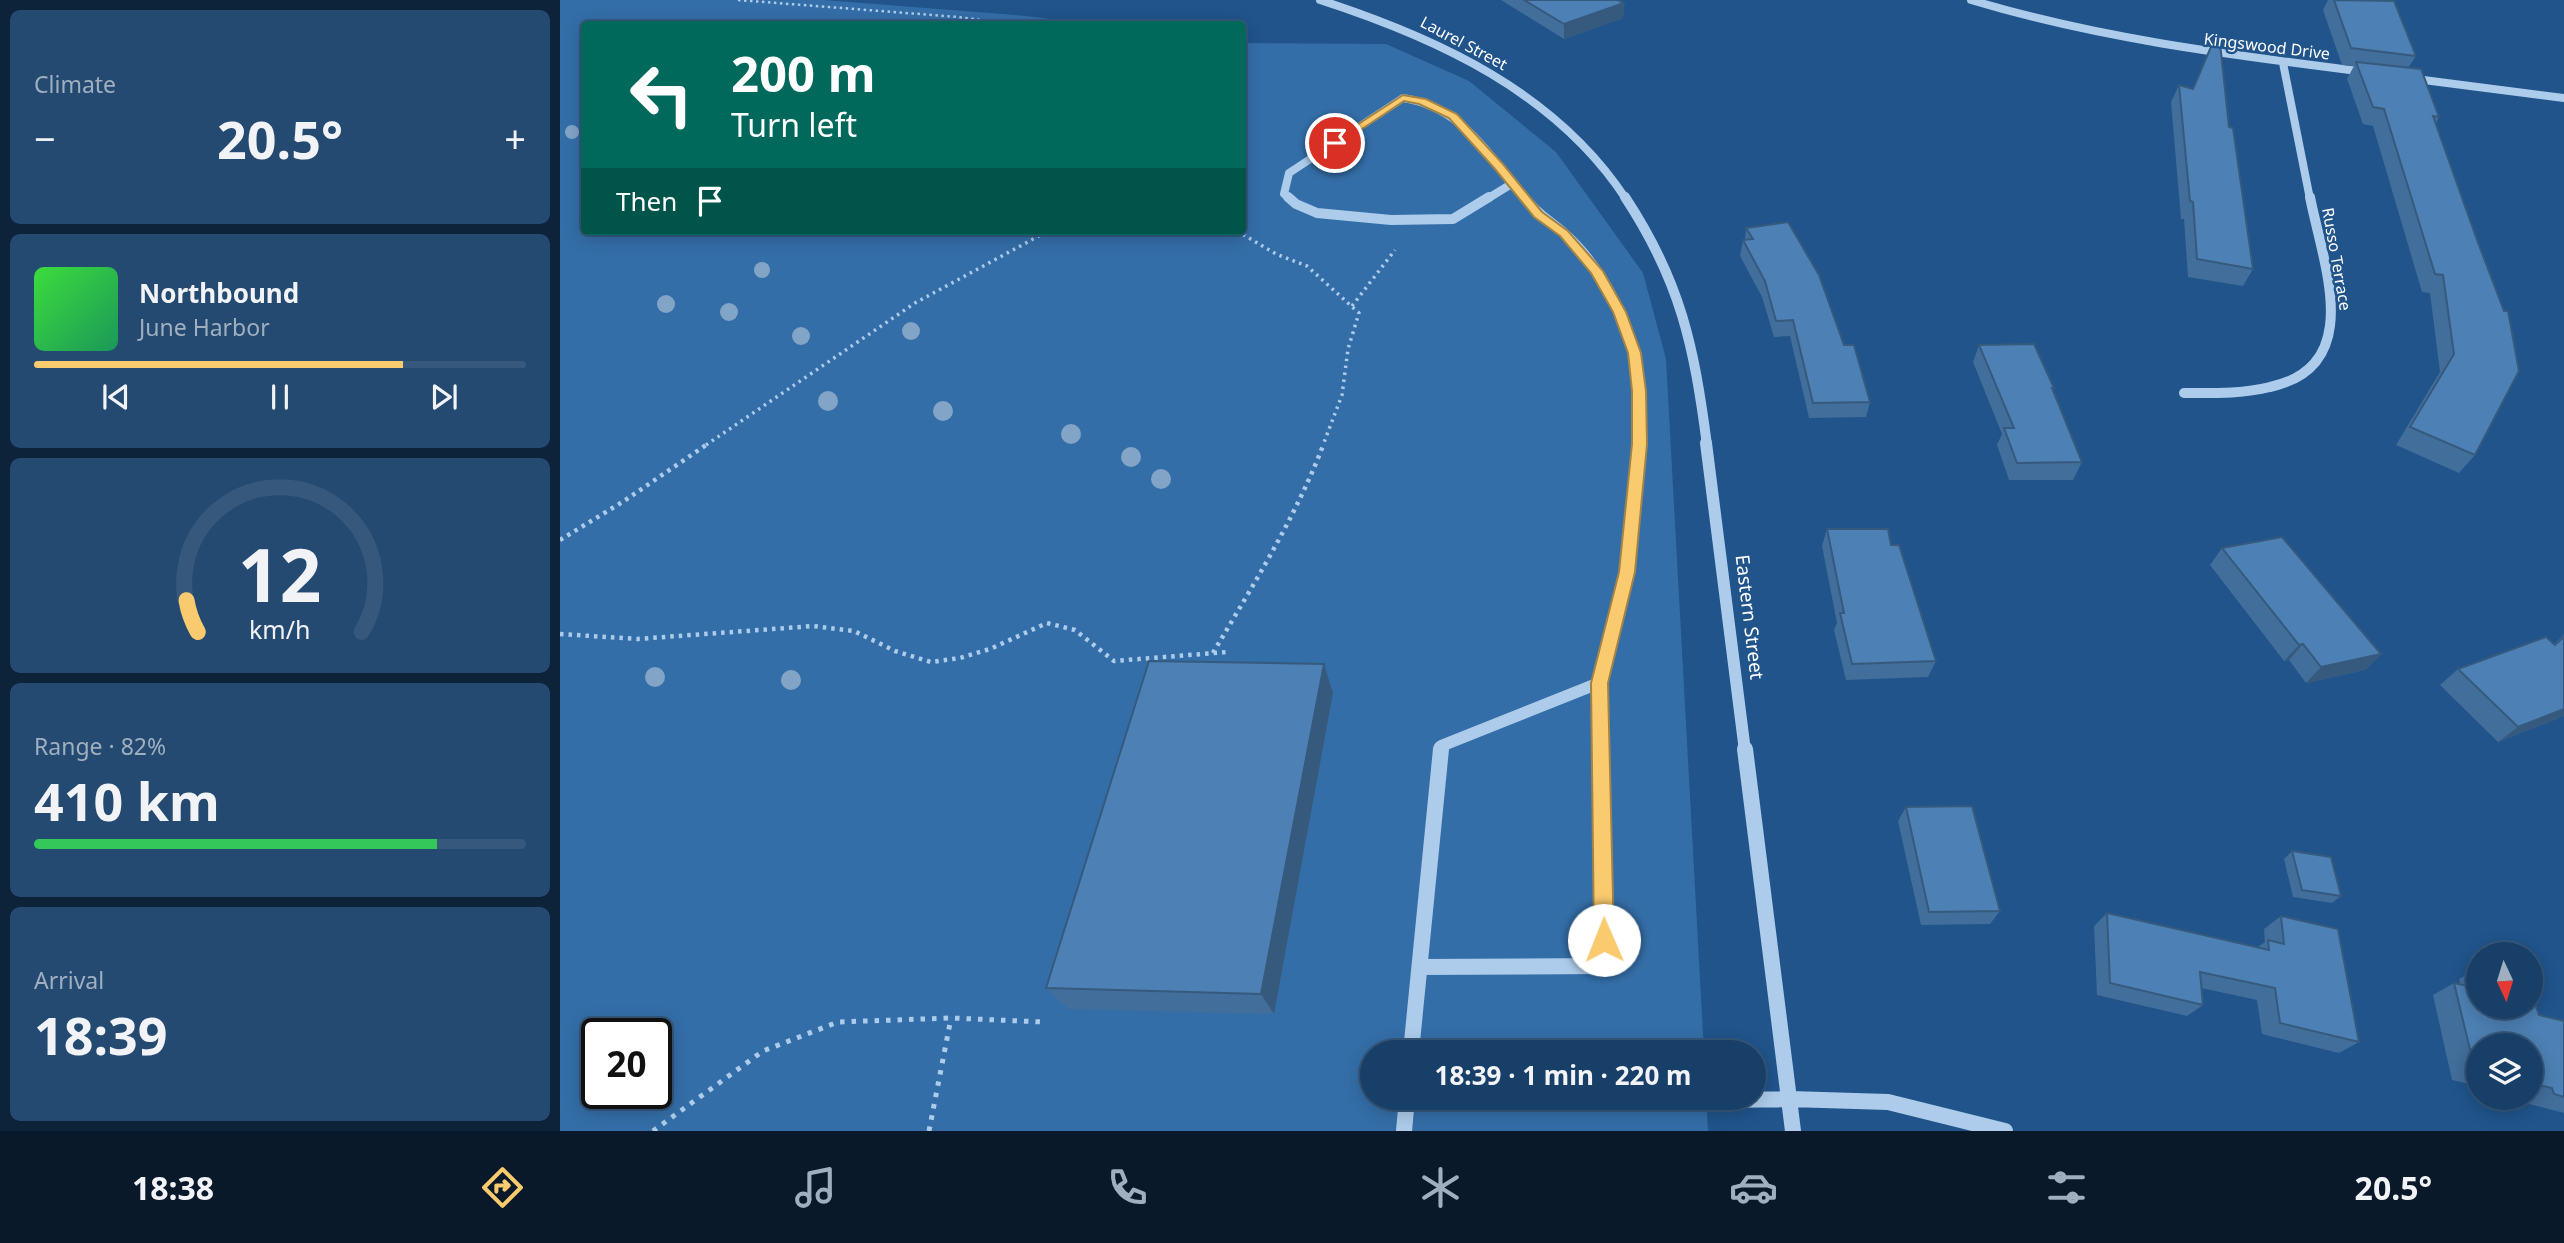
<!DOCTYPE html>
<meta charset="utf-8">
<style>
body{margin:0;font-family:"Noto Sans",sans-serif;background:#254a71;color:#f1f3f6;height:100vh;display:flex;flex-direction:column;font-size:26px;white-space:nowrap}
*{box-sizing:border-box;margin:0}
p{font-size:23px;color:#9fafc0}
.icon{flex:none;width:38px;height:38px;fill:none;stroke:currentColor;stroke-width:2;stroke-linecap:round;stroke-linejoin:round}
.map{position:relative;flex:1;overflow:hidden}
.details{display:flex;flex-direction:column;gap:10px;padding:10px;background:#0d2339;width:560px}
.details>*{flex:none}
.hud{position:absolute;left:21px;top:21px;width:665px;height:214px;border-radius:7px;box-shadow:0 4px 18px #0003,0 0 0 2px #36587c;background:#00695c;color:#fff;overflow:hidden}
.needle{width:46px;rotate:176deg}
.controls{position:absolute;left:1906px;top:942px;display:grid;gap:14px}
.controls a{display:grid;place-items:center;width:77px;height:77px;border-radius:50%;background:#183f68;box-shadow:0 4px 18px #0003,0 0 0 2px #36587c;font-size:35px}
.speed{position:absolute;left:21px;top:1018px;display:flex;gap:14px;font-size:35px;font-weight:700;text-align:center}
.speed>*{display:grid;place-content:center;width:91px;height:91px;border-radius:50%;background:#183f68;box-shadow:0 4px 18px #0003,0 0 0 2px #36587c;line-height:1}
.speed .limit{border:4px solid #111;border-radius:10px;background:#fff;color:#111}
.pin{position:absolute;display:grid;place-items:center;width:60px;height:60px;color:#fff;margin:-30px;border:4px solid #fff;border-radius:50%;box-shadow:0 2px 7px #0007}
.me{position:absolute;width:77px;margin:-38px;rotate:359deg;stroke-linejoin:round;filter:drop-shadow(0 0 5px #0008)}
.turn{display:flex;align-items:center;gap:24px;height:147px;padding:0 35px;font-size:32px}
.turn .icon{width:91px;height:91px;stroke-width:2.5}
.turn b{display:block;font-size:49px;line-height:60px}
.then{display:flex;align-items:center;height:66px;padding:0 35px;background:#0003;gap:14px;font-size:26px}
.big{font-size:52px;font-weight:700;line-height:1.1}
.details .card{flex:1;display:flex;flex-direction:column;justify-content:center;gap:10px;min-width:0;padding:0 24px;border-radius:10px;background:#254a71}
.details .dial{align-items:center;gap:0}
.dial svg{height:182px;overflow:visible;fill:none;stroke:#36587c;stroke-width:7;stroke-linecap:round;text-anchor:middle}
.dial text{fill:#f1f3f6;stroke:none}
.song{display:flex;align-items:center;gap:21px}
.cover{width:84px;height:84px;border-radius:10px;background:linear-gradient(135deg,hsl(120 70% 55%),hsl(150 70% 35%))}
.played{height:7px;border-radius:4px;background:linear-gradient(90deg,#f9ca6e 75%,#36587c 75%)}
.keys{display:flex;justify-content:space-around;direction:ltr}
.heat{display:flex;justify-content:space-between;align-items:center;font-size:38px;direction:ltr}
.charge{height:10px;border-radius:5px;background:linear-gradient(90deg,#34c759 82%,#36587c 0)}
.trip{position:absolute;left:800px;top:1040px;width:406px;height:70px;border-radius:35px;background:#183f68;box-shadow:0 4px 18px #0003,0 0 0 2px #36587c;font-weight:700;line-height:70px;text-align:center}
.dock{display:flex;height:112px;justify-content:space-around;align-items:center;background:#0a192a;color:#9fafc0}
.dock .icon{width:49px;height:49px}
.dock .selected{color:#f9ca6e}
.dock b{font-size:32px;color:#f1f3f6}
main{display:flex;flex:1;min-height:0}
.map>svg:first-child{display:block}
.green{fill:#346ea8;fill-rule:evenodd}
.lines{fill:none;stroke-linecap:round;stroke-linejoin:round}
.path-far3{stroke:#adcceb;stroke-width:2.5;stroke-dasharray:2.5 3.5;stroke-linecap:butt}
.path-far2{stroke:#adcceb;stroke-width:3.5;stroke-dasharray:2.5 4.5;stroke-linecap:butt}
.path-far1{stroke:#adcceb;stroke-width:4.5;stroke-dasharray:3.5 5;stroke-linecap:butt}
.path{stroke:#adcceb;stroke-width:5;stroke-dasharray:4.5 7;stroke-linecap:butt}
.minor-far3{stroke:#adcceb;stroke-width:8}
.minor-far2{stroke:#adcceb;stroke-width:10}
.minor-far1{stroke:#adcceb;stroke-width:12}
.minor{stroke:#adcceb;stroke-width:16}
.tree{fill:#82a4c7}
.wall{fill:#426e9b}
.shaded-wall{fill:#365a7e}
.building{fill:#4d80b4;stroke:#365a7e;stroke-width:2}
.route{fill:#f9ca6e;stroke:#a28348;stroke-width:2}
.labels{text-anchor:middle;stroke-width:5;stroke-linejoin:round;paint-order:stroke}
.far-street-label{font-size:16px;fill:#fff;stroke:#20548b}
.street-label{font-size:19px;fill:#fff;stroke:#20548b}
</style>
<main>
<section class="details">
<div class="card"><p>Climate</p>
<div class="heat"><a>−</a><b class="big">20.5°</b><a>+</a></div>
</div>
<div class="card">
<div class="song"><i class="cover"></i><div><b>Northbound</b><p>June Harbor</p></div></div>
<div class="played"></div>
<div class="keys"><svg class="icon" aria-label="previous" viewBox="0 0 24 24"><path d="M18 5L8 12l10 7zM5 5v14"/></svg><svg class="icon" aria-label="pause" viewBox="0 0 24 24"><path d="M8 5v14M16 5v14"/></svg><svg class="icon" aria-label="next" viewBox="0 0 24 24"><path d="M6 5l10 7-10 7zM19 5v14"/></svg></div>
</div>
<div class="card dial"><svg viewBox="0 0 100 80">
<path d="M14 69A42 42 0 1 1 86 69"/>
<path d="M14 69A42 42 0 0 1 9 55" stroke="#f9ca6e"/>
<text x="50" y="56" font-size="32" font-weight="700">12</text>
<text x="50" y="72" font-size="11">km/h</text>
</svg></div>
<div class="card"><p>Range · 82%</p><b class="big">410 km</b><div class="charge"></div></div>
<div class="card"><p>Arrival</p><b class="big">18:39</b></div>
</section>
<div class="map">
<svg width="2004" height="1131" viewBox="0 0 2004 1131">
<rect width="100%" height="100%" fill="#20548b"/>
<!-- green -->
<path class="green" d="M0,0H264L466,16L530,24H24V231H682L683,43L826,44L909,81L996,152L1083,273L1106,359L1144,1052H812V1097H1146L1148,1131H0ZM37,1034H96V1094H37Z"/>
<g class="lines">
<!-- path-far3 -->
<path class="path-far3" d="M178,0L398,17L454,24"/>
<!-- path-far2 -->
<path class="path-far2" d="M677,231L716,254L747,266L799,313L788,349L782,395L763,445
M792,306L835,250
M146,445L355,303L488,231"/>
<!-- path-far1 -->
<path class="path-far1" d="M0,540L64,501L149,443
M0,634L78,639L253,626L294,631L335,651L371,662L400,658L430,649L487,623L515,630L554,661L667,652
M653,653C693,585 736,517 764,443"/>
<!-- path -->
<path class="path" d="M93,1131L203,1051L278,1022L391,1018L484,1022
M369,1131L391,1018"/>
<!-- minor-far3 -->
<path class="minor-far3" d="M760,0C877,38 996,92 1066,199
M1411,0C1540,39 1672,55 1806,72
M1723,63L1750,199
M1848,78L2004,98
M953,183L965,199
M730,199L724,194L729,173L843,98C895,106 922,144 953,183
M927,199L953,183"/>
<!-- minor-far2 -->
<path class="minor-far2" d="M728,197L736,204L757,213L831,220L893,219L929,197
M964,197C978,215 988,219 1004,233C1037,262 1064,310 1074,353C1081,383 1080,415 1080,445
M1065,197C1121,282 1134,346 1147,445
M1624,393C1652,393 1682,394 1710,387C1806,366 1763,264 1750,197"/>
<!-- minor-far1 -->
<path class="minor-far1" d="M1146,443L1185,751
M880,751L881,746L1039,683
M1040,751L1039,683L1067,572L1080,443"/>
<!-- minor -->
<path class="minor" d="M1185,749L1233,1131
M860,967L1044,966L1040,749
M851,1052L881,749
M846,1104L1230,1099L1328,1102L1445,1131
M844,1131L847,1098"/>
</g>
<!-- trees -->
<g class="tree">
<circle cx="12" cy="132" r="7"/>
<circle cx="202" cy="270" r="8"/>
<circle cx="106" cy="304" r="9"/>
<circle cx="169" cy="312" r="9"/>
<circle cx="351" cy="331" r="9"/>
<circle cx="241" cy="336" r="9"/>
<circle cx="268" cy="401" r="10"/>
<circle cx="383" cy="411" r="10"/>
<circle cx="511" cy="434" r="10"/>
<circle cx="571" cy="457" r="10"/>
<circle cx="601" cy="479" r="10"/>
<circle cx="95" cy="677" r="10"/>
<circle cx="231" cy="680" r="10"/>
</g>
<!-- wall -->
<path class="wall" d="M941,0H1058L1064,3L1063,18L1004,39Z
M1768,0H1828L1856,56L1848,68L1879,117L1876,123L1915,455L1899,473L1836,445L1880,372L1870,293L1862,292L1813,126L1803,124L1787,79L1794,66L1782,65L1763,10Z
M1619,85L1669,127L1693,269L1683,286L1628,277L1624,219H1621L1611,102Z
M1186,228L1284,345L1310,402L1306,417L1249,418L1230,336L1214,337L1202,297L1180,256L1183,240H1185Z
M1419,345L1494,388L1493,391L1522,462L1513,480H1449L1437,445L1442,434L1413,362Z
M1267,529L1331,545L1376,661L1368,677L1286,680L1274,630L1277,623L1262,546Z
M1662,548L1821,654L1805,670L1746,683L1729,660L1724,661L1650,565Z
M2004,635V716L1938,742L1880,685L1898,669L1994,644Z
M773,693L714,1014L508,1009L486,988Z
M1346,807L1440,911L1430,924L1361,925L1338,821Z
M1732,851L1781,896L1772,903L1733,897L1724,859Z
M1547,913L1698,947L1705,942L1704,929L1721,916L1799,1042L1779,1053L1702,1034L1697,1000L1641,988L1643,1005L1627,1016L1537,995L1534,926Z
M1918,969V1006L1979,1015L2004,1021V1113L1969,1104L1967,1098L1963,1097H1970V1045H1918V1086L1892,1080L1873,995L1894,983L1900,984L1899,979Z"/>
<!-- shaded-wall -->
<path class="shaded-wall" d="M1064,3L1063,18L1004,39V24Z
M1743,644L1729,660L1724,661L1739,645Z
M1821,654L1805,670L1746,683L1761,667Z
M764,664L773,693L714,1014L701,994Z
M2004,709V716L1938,742L1958,727Z"/>
<!-- building -->
<path class="building" d="M964,0H1058L1064,3L1004,24Z
M1774,0L1834,1L1856,56L1791,48Z
M1653,42L1660,43L1669,127L1673,128L1693,269L1637,259L1633,202L1630,201L1619,85L1633,89Z
M1796,62L1861,69L1879,117L1873,116L1917,240L1944,311H1948L1959,371L1915,455L1850,427L1894,354L1883,275L1875,274L1824,109L1813,107Z
M1228,222L1259,275L1284,345H1294L1310,402L1253,403L1233,320L1216,321L1205,281L1183,240L1193,239L1186,228Z
M1474,344L1494,388H1492L1522,462L1457,463L1444,428H1454L1419,345Z
M1267,529H1328L1331,545H1339L1376,661L1292,664L1280,613H1284Z
M1722,537L1821,654L1761,667L1743,644L1739,645L1662,548Z
M1986,637L1995,645L2004,637V709L1958,727L1898,669Z
M589,661L764,664L701,994L486,988Z
M1412,806L1440,911L1369,912L1346,807Z
M1732,851L1771,857L1781,896L1742,890Z
M1547,913L1709,950L1708,940L1724,944L1721,916L1778,929L1799,1042L1720,1023L1715,988L1640,972L1643,1005L1550,983Z
M1894,983L1918,988V1006H1970V990L1979,1015L2004,1021V1097L1994,1094L1992,1088L1970,1083V1045H1918V1071L1915,1070Z"/>
<!-- route -->
<path class="route" d="M843,95L866,99L897,114L943,164L982,212L1008,231L1043,271L1066,312L1081,353L1086,391L1087,444L1075,572L1048,683L1054,940L1051,947L1044,950L1037,947L1034,940L1031,683L1059,572L1072,444V391L1068,353L1053,312L1031,273L1000,236L974,217L935,169L889,118L859,104L844,101L778,145L769,143Z"/>
<g class="labels">
<!-- far-street labels -->
<g class="far-street-label">
<text transform="translate(904 43) rotate(28)" y="6">Laurel Street</text>
<text transform="translate(1707 46) rotate(7)" y="6">Kingswood Drive</text>
<text transform="translate(1777 259) rotate(80)" y="6">Russo Terrace</text>
</g>
<!-- street labels -->
<g class="street-label">
<text transform="translate(1190 617) rotate(83)" y="7">Eastern Street</text>
</g>
</g>
</svg>
<div class="controls">
<a><svg class="needle" viewBox="-14 -14 28 28"><path d="M0-13l5 13h-10z" fill="#e53935"/><path d="M0 13l5-13h-10z" fill="#9fafc0"/></svg></a>
<a><svg class="icon" aria-label="layers" viewBox="0 0 24 24"><path d="M12 4l9 5-9 5-9-5zM3 14l9 5 9-5"/></svg></a>
</div>
<div class="speed"><div class="limit">20</div></div>
<div class="pin" style="left:775px;top:143px;background:#d93025"><svg class="icon" aria-label="arrive" viewBox="0 0 24 24"><path d="M6 21V4h12l-3 4 3 4H6"/></svg></div>
<svg class="me" style="left:1044px;top:940px" viewBox="-20 -20 40 40"><circle r="19" fill="#fff"/><path d="M0-13L10 11 0 6-10 11z" fill="#f9ca6e"/></svg>
<div class="trip">18:39 · 1 min · 220 m</div>
<div class="hud">
<div class="turn"><svg class="icon" aria-label="left" viewBox="0 0 24 24"><path d="M17 20v-9H6M10 6l-5 5 5 5"/></svg><div><b>200 m</b>Turn left</div></div>
<div class="then">Then<svg class="icon" aria-label="arrive" viewBox="0 0 24 24"><path d="M6 21V4h12l-3 4 3 4H6"/></svg></div>
</div>
</div>
</main>
<nav class="dock">
<b>18:38</b>
<svg class="icon selected" aria-label="directions" viewBox="0 0 24 24"><path d="M12 3l9 9-9 9-9-9zM9 14v-3h6M13 9l2 2-2 2"/></svg>
<svg class="icon" aria-label="music" viewBox="0 0 24 24"><path d="M9 18V5l10-2v13"/><circle cx="6" cy="18" r="3"/><circle cx="16" cy="16" r="3"/></svg>
<svg class="icon" aria-label="phone" viewBox="0 0 24 24"><path d="M5 4h4l2 5-3 2q2 4 5 5l2-3 5 2v4C11 20 4 13 5 4z"/></svg>
<svg class="icon" aria-label="climate" viewBox="0 0 24 24"><path d="M12 3v18M4 7l16 10M4 17L20 7"/></svg>
<svg class="icon" aria-label="car" viewBox="0 0 24 24"><path d="M5 17H2v-5l4-1 3-4h7l3 4 3 1v5h-3M9 17h6M6 11h13"/><circle cx="7" cy="17" r="2"/><circle cx="17" cy="17" r="2"/></svg>
<svg class="icon" aria-label="filters" viewBox="0 0 24 24"><path d="M4 7h16M4 17h16"/><circle cx="9" cy="7" r="2"/><circle cx="15" cy="17" r="2"/></svg>
<b>20.5°</b>
</nav>
